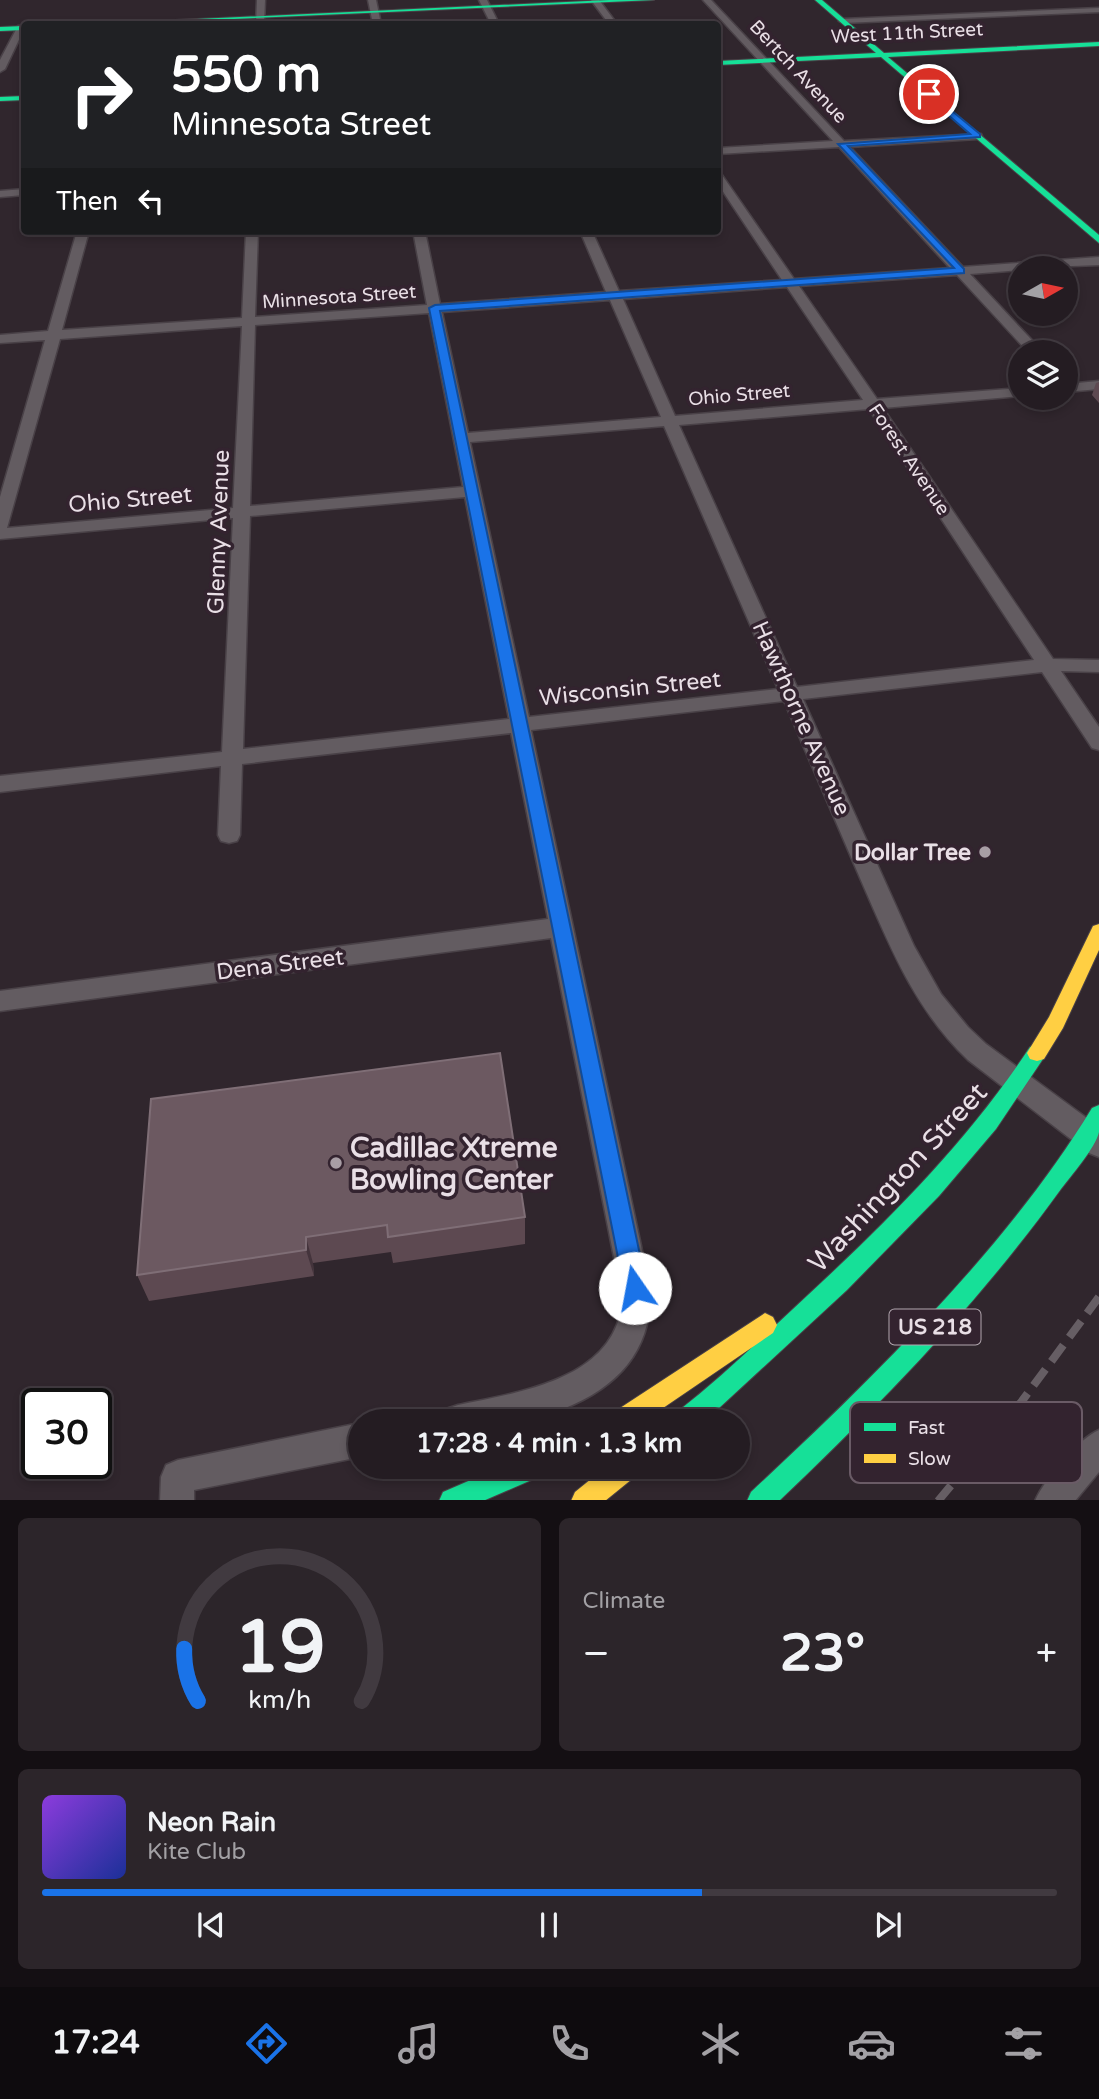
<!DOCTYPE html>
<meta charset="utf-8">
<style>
body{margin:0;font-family:"Varela Round",sans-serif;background:#2c252a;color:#f1f3f6;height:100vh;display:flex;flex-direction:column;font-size:26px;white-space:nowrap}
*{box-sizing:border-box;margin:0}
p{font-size:23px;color:#a3a1a5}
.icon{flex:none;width:38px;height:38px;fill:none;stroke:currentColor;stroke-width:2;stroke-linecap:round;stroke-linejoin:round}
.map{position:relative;height:1500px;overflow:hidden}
.side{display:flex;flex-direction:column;gap:18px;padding:18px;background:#140f13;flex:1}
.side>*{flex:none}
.top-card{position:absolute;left:21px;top:21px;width:700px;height:214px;border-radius:7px;box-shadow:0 4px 10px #0003,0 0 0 2px #413a40;background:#202124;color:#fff;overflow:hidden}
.needle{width:46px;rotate:81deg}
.tools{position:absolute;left:1008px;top:256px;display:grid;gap:14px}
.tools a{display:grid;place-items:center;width:70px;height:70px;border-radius:50%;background:#241c22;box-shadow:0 4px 10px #0003,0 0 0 2px #413a40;font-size:35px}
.speed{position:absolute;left:21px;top:1388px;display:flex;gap:14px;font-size:35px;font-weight:700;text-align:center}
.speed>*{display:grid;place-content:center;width:91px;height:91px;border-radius:50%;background:#241c22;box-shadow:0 4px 10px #0003,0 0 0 2px #413a40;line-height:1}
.speed .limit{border:4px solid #111;border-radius:10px;background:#fff;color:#111}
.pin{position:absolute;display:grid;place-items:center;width:60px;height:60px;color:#fff;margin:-30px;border:4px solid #fff;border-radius:50%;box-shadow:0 2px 7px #0007}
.me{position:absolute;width:77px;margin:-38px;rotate:348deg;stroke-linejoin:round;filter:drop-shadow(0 0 5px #0008)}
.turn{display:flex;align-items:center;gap:24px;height:147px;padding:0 35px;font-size:32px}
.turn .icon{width:91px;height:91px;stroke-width:2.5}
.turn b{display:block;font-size:49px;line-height:60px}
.then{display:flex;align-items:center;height:66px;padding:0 35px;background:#0003;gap:14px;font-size:26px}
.big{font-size:52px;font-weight:700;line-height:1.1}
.side .tile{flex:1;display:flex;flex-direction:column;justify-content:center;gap:10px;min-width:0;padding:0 24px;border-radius:10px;background:#2c252a}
.side .dial{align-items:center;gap:0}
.dial svg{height:182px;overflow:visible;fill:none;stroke:#413a40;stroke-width:7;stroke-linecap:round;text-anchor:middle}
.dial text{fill:#f1f3f6;stroke:none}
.song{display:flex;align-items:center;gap:21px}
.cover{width:84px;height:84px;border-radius:10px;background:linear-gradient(135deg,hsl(270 70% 55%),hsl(230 70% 35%))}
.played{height:7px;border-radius:4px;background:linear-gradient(90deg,#1a73e8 65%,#413a40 65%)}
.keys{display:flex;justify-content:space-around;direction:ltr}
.heat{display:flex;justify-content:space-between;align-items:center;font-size:38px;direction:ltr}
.side .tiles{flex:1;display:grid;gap:18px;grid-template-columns:1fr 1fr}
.tile:last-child{grid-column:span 2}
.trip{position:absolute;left:348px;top:1409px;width:402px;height:70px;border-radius:35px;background:#241c22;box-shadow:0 4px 10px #0003,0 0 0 2px #413a40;font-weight:700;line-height:70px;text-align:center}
.tabs{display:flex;height:112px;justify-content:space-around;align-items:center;background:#0e0b0e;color:#a3a1a5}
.tabs .icon{width:49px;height:49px}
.tabs .current{color:#1a73e8}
.tabs b{font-size:32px;color:#f1f3f6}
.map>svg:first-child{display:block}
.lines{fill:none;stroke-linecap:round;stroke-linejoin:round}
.street-casing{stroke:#494147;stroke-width:3}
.fast-casing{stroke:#494147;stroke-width:2}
.slow-casing{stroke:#494147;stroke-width:2}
.street{fill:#635c61;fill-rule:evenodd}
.fast{fill:#16e098;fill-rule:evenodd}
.slow{fill:#ffcf43;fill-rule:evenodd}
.rail{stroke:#665e64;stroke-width:8;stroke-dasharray:20 10;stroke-linecap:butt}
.wall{fill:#5d4951}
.shaded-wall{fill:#44343c}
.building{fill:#6c5961;stroke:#7f6e76;stroke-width:2}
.route{fill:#1a73e8;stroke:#114b97;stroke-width:2}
.poi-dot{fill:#a89ea5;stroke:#33232f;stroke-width:2.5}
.labels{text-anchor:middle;stroke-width:7;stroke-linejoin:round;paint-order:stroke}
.far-street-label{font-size:19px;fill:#e9dfe6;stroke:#33232f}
.shield{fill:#33232f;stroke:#b2a7af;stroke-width:2}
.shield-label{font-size:21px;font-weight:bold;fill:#e9dfe6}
.street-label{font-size:23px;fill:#e9dfe6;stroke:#33232f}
.poi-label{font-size:23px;font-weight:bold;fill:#e9dfe6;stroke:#33232f;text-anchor:end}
.near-poi-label{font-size:28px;font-weight:bold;fill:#e9dfe6;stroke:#33232f;text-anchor:start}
.near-street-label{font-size:28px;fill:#e9dfe6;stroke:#33232f}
.key{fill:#33232f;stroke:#6a5b66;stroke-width:2}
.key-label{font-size:19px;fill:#e9dfe6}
</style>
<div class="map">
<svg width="1099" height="1501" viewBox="0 0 1099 1501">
<rect width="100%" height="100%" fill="#30262d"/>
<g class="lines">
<defs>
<path id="street" d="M257,0H265L264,24H256Z
M368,0H376L381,24H373Z
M479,0H487L499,24H491Z
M591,0H599L617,24H609Z
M703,0H711L844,141L981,134L982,136L977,139L850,147L963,267L1099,257V265L1020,268V270L970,274L1043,352H1028L957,275L799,286L877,399L1020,388V396L883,408L1053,659L1099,660V672L1061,671L1099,727V750L1092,748L1042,672L803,699L914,946L941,994L968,1027L986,1044L1099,1127V1157L1089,1153L968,1060C914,1009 889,944 860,878C835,819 809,760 784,701L531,730L650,1288C653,1349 619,1387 563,1409C552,1413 540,1420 528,1421C500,1424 470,1421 442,1421L446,1409L458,1405C514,1393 603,1382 620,1315C622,1306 620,1297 620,1288L551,938L0,1011V991L548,919L511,733L242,764L240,835L237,841L229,843L221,841L218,835L221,766L0,792V776L222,752L233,518L0,539V497L45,340L0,343V335L48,331L77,231H89L62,330L242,318L246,231H258L255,317L427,305L413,231H425L440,304L606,292L580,231H592L619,291L782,280L718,184V174L722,175L794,279L950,268L839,147L718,154V148L833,141ZM787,287L863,400L675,416L623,299ZM610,300L661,417L468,433L442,312ZM429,313L463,487L250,506L255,325ZM242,326L233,508L7,528L60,339ZM869,409L1034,660L797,687L679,425ZM664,426L778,689L529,717L470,442ZM465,497L509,719L243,749L250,516Z
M1099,8V12L843,23L839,21L843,19Z
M18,26H24V29L5,69L0,72V60Z
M24,189V195L0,197V191Z
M1099,381V389L1066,392V384Z
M360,1423V1457L194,1490V1501H160L161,1477L166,1465L178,1460Z
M1099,1430V1472L1075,1501H1035C1044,1480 1078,1439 1099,1430Z"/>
<path id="fast" d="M609,0H654L124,24H89Z
M815,0H822L884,53L1099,42V46L888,57L1099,235V243L881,57L718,65V61L876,53Z
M24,26V30L0,31V27Z
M24,96V100L0,101V97Z
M1037,1045L1044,1047L1047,1053L996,1129L939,1196L847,1290L705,1421H674L677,1412C723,1376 765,1335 808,1295C890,1219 968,1141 1030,1047Z
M1099,1105C1099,1113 1099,1123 1099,1132C1096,1147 1071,1176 1061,1189C979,1303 880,1405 779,1501H747L751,1492C871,1380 1007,1248 1092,1108Z
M503,1466H546L543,1475L483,1501H439L443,1492Z"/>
<path id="slow" d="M1099,924V950L1063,1028L1044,1059L1037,1061L1030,1059L1027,1053L1049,1017L1093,926Z
M765,1313L773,1317L777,1325L773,1333L644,1421H611L614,1412Z
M607,1466H640L637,1475L605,1501H571L575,1492Z"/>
</defs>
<!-- street casing -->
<use href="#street" class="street-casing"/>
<!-- fast casing -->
<use href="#fast" class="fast-casing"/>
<!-- slow casing -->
<use href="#slow" class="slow-casing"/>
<!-- street -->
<use href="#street" class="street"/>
<!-- fast -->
<use href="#fast" class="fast"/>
<!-- slow -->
<use href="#slow" class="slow"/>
<!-- rail -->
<path class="rail" d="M938,1501L1022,1401L1099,1297"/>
</g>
<!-- wall -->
<path class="wall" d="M1099,382V403L1092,395L1096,383Z
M151,1099L525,1217V1244L393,1263L391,1252L313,1263L314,1276L149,1301L137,1275Z"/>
<!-- shaded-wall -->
<path class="shaded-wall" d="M306,1237L313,1263L314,1276L306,1250Z"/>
<!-- building -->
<path class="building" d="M500,1053L525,1217L388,1237L387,1225L306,1237V1250L137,1275L151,1099Z"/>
<!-- route -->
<path class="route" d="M929,92L980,134V137L848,146L964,269V273L440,311L647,1288L644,1296L635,1299L627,1296L624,1288L429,308L435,305L954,268L838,144L970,134L926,96Z"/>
<!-- markers -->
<g class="poi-dot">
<circle cx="985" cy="852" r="7"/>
<circle cx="336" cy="1163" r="7"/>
</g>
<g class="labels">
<!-- far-street labels -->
<g class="far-street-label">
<text transform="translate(907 32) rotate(-3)" y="7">West 11th Street</text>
<text transform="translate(799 71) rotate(47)" y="7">Bertch Avenue</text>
<text transform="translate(339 296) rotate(-4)" y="7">Minnesota Street</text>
<text transform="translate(739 394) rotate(-5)" y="7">Ohio Street</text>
<text transform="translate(910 459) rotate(56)" y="7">Forest Avenue</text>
</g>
<!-- shield labels -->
<rect class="shield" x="889.5" y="1309.5" width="91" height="35" rx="5"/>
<g class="shield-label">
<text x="935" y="1334">US 218</text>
</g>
<!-- street labels -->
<g class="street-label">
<text transform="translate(130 499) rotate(-5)" y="8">Ohio Street</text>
<text transform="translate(218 532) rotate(-88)" y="8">Glenny Avenue</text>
<text transform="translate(630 688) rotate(-6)" y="8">Wisconsin Street</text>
<text transform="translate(802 718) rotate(66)" y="8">Hawthorne Avenue</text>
<text transform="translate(280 964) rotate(-7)" y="8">Dena Street</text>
</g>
<!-- poi labels -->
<g class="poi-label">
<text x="971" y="860">Dollar Tree</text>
</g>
<!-- near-poi labels -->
<g class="near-poi-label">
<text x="350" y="1157">Cadillac Xtreme<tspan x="350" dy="32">Bowling Center</tspan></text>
</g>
<!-- near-street labels -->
<g class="near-street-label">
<text transform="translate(897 1177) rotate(-47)" y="10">Washington Street</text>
</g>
</g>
<!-- legend -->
<rect x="850" y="1402" width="232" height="81" rx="10" class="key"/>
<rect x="864" y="1423" width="32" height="8" fill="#16e098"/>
<rect x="864" y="1454" width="32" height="9" fill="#ffcf43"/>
<g class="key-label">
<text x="908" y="1434">Fast</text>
<text x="908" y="1465">Slow</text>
</g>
</svg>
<div class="tools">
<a><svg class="needle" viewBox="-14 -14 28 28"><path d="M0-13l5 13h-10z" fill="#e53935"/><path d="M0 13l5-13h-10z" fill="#a3a1a5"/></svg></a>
<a><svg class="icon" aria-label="layers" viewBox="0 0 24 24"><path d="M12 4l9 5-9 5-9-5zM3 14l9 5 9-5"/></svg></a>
</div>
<div class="speed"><div class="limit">30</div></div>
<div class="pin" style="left:929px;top:94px;background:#d93025"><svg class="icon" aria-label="arrive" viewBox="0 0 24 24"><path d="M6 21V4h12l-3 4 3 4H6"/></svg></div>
<svg class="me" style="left:635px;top:1288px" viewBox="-20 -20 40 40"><circle r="19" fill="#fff"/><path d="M0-13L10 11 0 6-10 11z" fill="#1a73e8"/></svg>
<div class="trip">17:28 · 4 min · 1.3 km</div>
<div class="top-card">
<div class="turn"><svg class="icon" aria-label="right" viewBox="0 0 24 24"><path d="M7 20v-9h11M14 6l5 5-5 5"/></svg><div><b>550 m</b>Minnesota Street</div></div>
<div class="then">Then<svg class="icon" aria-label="left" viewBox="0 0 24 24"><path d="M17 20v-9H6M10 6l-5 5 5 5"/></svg></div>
</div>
</div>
<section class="side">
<div class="tiles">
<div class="tile dial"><svg viewBox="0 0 100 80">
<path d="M14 69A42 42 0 1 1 86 69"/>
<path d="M14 69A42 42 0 0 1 8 46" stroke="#1a73e8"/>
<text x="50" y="56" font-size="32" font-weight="700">19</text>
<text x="50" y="72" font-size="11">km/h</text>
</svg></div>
<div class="tile"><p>Climate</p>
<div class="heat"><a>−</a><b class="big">23°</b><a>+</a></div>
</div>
<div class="tile">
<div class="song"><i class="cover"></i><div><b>Neon Rain</b><p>Kite Club</p></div></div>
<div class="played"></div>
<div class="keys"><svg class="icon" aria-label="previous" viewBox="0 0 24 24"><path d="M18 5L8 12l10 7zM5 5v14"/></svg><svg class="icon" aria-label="pause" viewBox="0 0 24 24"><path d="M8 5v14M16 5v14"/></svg><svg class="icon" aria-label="next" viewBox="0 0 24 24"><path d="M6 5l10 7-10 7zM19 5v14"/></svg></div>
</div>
</div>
</section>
<nav class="tabs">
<b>17:24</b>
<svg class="icon current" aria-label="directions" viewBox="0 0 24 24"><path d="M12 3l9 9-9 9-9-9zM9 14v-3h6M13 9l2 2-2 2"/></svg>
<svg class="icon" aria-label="music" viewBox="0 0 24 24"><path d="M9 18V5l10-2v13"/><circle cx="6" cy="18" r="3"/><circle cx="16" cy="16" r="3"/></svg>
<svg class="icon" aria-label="phone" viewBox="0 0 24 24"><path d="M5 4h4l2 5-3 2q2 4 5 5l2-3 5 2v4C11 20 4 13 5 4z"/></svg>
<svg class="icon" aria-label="climate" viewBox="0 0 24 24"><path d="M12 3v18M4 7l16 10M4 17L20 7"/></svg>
<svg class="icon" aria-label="car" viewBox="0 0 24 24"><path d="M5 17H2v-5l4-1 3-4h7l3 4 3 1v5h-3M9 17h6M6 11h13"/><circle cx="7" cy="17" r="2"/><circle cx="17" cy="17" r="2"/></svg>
<svg class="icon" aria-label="filters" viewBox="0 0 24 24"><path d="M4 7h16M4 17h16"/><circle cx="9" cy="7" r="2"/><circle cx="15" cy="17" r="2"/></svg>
</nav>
